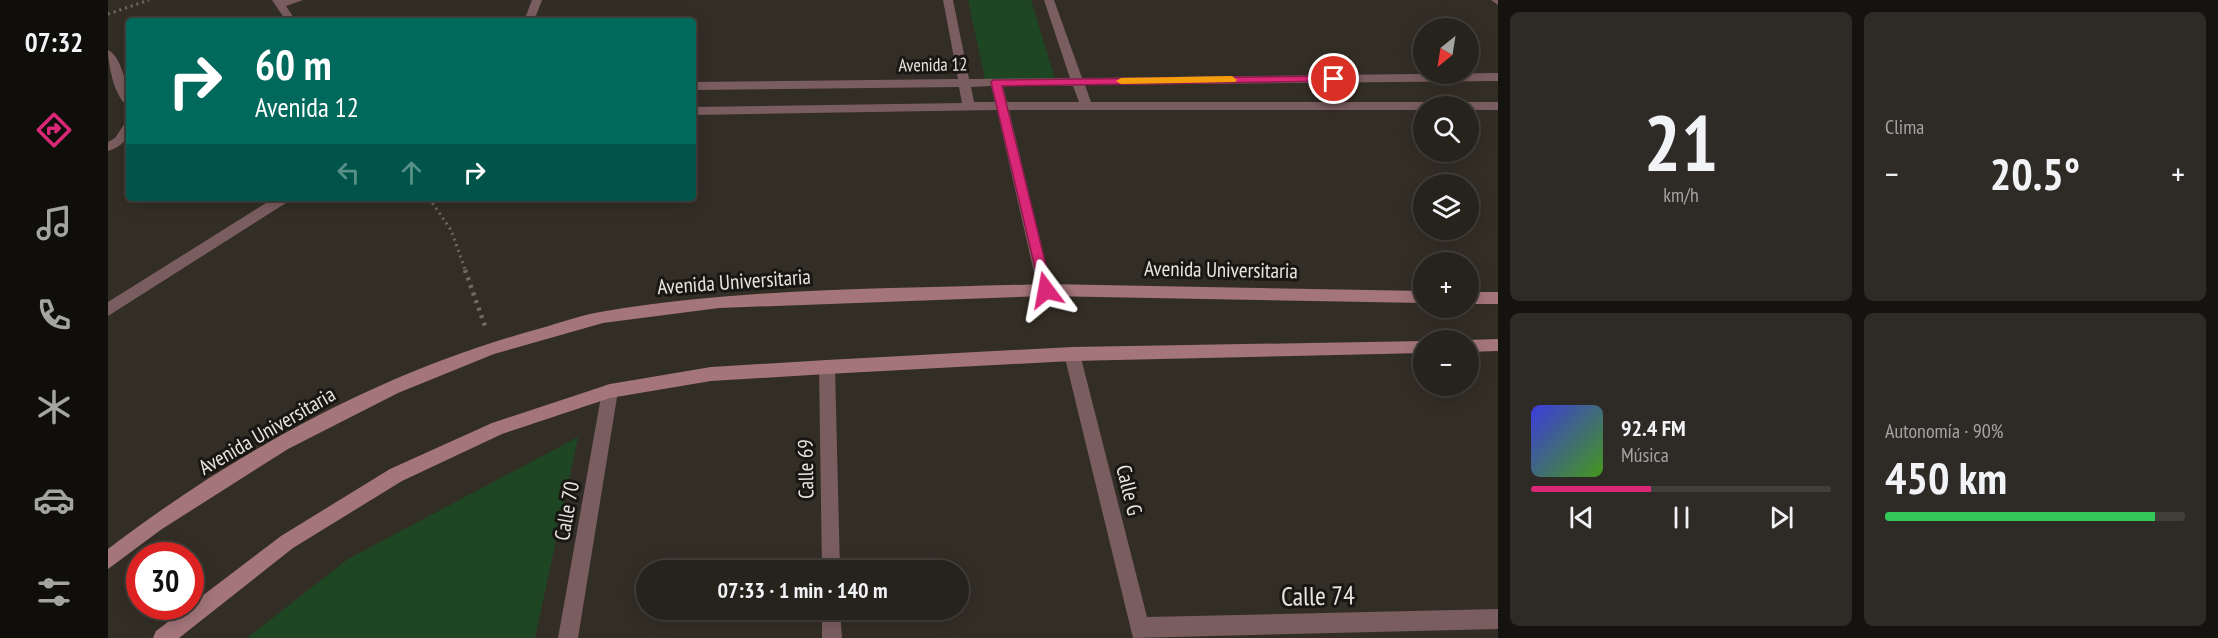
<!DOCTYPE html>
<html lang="es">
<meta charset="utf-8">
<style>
body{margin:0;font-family:"PT Sans Narrow",sans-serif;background:#2e2a25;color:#f1f3f6;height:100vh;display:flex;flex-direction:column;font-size:22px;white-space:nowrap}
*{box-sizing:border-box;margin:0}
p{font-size:20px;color:#a4a4a3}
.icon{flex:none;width:33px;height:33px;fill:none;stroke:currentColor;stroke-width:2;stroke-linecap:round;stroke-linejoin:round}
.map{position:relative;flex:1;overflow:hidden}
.side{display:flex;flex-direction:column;gap:12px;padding:12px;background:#15130f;width:720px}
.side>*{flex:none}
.top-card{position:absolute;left:18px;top:18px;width:570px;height:183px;border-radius:6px;box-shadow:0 3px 15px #0003,0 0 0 2px #423f3b;background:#00695c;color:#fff;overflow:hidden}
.needle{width:39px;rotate:210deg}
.controls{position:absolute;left:1305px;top:18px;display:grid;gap:12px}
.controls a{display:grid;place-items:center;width:66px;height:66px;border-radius:50%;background:#26221c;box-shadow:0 3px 15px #0003,0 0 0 2px #423f3b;font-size:30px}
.speed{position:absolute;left:18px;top:542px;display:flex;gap:12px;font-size:30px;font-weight:700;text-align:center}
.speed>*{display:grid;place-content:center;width:78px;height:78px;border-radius:50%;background:#26221c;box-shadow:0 3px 15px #0003,0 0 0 2px #423f3b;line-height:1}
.speed .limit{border:9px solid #d22;background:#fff;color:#111}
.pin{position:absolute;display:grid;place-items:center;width:51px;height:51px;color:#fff;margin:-26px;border:3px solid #fff;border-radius:50%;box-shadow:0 2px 6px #0007}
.me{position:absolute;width:66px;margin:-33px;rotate:347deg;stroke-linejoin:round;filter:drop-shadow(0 0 4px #0008)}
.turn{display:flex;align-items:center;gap:21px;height:126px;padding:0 30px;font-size:27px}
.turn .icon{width:78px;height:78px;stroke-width:2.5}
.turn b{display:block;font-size:42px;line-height:51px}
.lanes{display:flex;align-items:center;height:57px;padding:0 30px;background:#0003;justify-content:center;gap:30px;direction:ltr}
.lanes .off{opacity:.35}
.big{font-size:45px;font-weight:600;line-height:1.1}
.side .card{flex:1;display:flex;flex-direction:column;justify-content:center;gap:9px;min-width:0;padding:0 21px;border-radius:9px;background:#2e2a25}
.side .dial{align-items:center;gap:0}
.dial b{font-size:78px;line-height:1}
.song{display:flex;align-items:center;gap:18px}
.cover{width:72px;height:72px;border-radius:9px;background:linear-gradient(135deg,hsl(240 70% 55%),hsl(100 70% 35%))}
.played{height:6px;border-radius:3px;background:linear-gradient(90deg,#db2777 40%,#423f3b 40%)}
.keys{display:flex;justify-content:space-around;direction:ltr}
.heat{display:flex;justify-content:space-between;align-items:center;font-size:33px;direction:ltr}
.charge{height:9px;border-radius:4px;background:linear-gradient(90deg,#34c759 90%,#423f3b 0)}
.side .tiles{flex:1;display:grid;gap:12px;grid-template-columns:repeat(2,1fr)}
.trip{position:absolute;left:528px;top:560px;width:333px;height:60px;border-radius:30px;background:#26221c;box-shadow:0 3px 15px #0003,0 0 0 2px #423f3b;font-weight:600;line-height:60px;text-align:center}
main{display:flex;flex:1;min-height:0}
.dock{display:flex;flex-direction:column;width:108px;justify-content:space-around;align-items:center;background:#0f0e0b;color:#a4a4a3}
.dock .icon{width:42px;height:42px}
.dock .current{color:#db2777}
.dock b{font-size:27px;color:#f1f3f6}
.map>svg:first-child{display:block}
.green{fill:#1e4622}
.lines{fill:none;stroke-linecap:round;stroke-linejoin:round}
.path-far1{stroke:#6e6961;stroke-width:3;stroke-dasharray:2 4;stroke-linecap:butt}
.path{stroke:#6e6961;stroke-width:4.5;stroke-dasharray:3 5;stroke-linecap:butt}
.street{fill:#7a5d5f;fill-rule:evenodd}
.secondary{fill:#a4767a;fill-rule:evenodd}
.route{fill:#db2777;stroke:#8e194d;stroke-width:1.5}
.slow{fill:#f59e0b}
.labels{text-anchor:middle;stroke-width:6;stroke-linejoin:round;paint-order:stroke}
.far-street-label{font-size:18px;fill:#e8e5df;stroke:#191713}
.street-label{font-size:21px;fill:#e8e5df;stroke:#191713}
.near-street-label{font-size:26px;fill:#e8e5df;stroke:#191713}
</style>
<main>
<nav class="dock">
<b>07:32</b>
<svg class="icon current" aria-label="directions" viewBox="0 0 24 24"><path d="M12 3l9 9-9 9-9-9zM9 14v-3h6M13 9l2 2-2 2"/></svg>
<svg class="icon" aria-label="music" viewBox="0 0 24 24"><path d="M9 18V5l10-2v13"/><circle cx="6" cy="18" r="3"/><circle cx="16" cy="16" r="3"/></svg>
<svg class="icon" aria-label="phone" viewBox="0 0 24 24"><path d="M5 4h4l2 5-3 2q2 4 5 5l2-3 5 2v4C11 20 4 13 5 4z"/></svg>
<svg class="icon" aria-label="climate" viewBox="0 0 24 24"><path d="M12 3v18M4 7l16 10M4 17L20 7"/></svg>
<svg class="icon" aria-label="car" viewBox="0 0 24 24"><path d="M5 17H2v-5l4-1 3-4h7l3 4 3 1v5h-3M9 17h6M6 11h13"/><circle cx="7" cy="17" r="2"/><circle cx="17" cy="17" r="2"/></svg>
<svg class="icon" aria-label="filters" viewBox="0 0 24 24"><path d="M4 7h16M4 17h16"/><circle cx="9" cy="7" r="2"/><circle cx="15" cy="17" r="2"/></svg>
</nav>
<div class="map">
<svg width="1390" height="638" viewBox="0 0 1390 638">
<rect width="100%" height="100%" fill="#332e25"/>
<!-- green -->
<path class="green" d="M860,0H923L947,79H877Z
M470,437L427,638H139L240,559Z"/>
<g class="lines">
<!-- path-far1 -->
<path class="path-far1" d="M0,14L41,0
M321,198L343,230L358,272"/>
<!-- path -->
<path class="path" d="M357,270L377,326"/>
<!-- street -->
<path class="street" d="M164,0H195L178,6L188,21H178Z
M424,0H434L426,21H416Z
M835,0H845L861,79L962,78L936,0H946L974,78L1390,73V81L977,85L983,102H1390V110H1360V106H1316V110H901L944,290L942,294H932L930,290L889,110L585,115V107L854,103L851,87L585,90V82L850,79ZM883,86L887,102H866L863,87ZM895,86H965L971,102H899Z
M1383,0H1390V5Z
M0,50C14,56 21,92 21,106C7,101 0,64 0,50Z
M21,122C21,138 16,146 0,151V142L7,138L17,123Z
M166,198H183L181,201L0,316V302Z
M964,347L969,349L972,354L1039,617L1390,609V629L1025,638L956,354L959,349Z
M719,360L725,362L727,367L732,570H714L711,367L713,362Z
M502,384L508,386L510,391L470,638H450L494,391L496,386Z
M714,609H732L734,638H714Z"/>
<!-- secondary -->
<path class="secondary" d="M937,284L1316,291V303L937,296L611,308L495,323L386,354L290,393L180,449L54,529L0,569V549C127,452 275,371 430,329C452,323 475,314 498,311C642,287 791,289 937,284Z
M1360,292H1390V304H1360Z
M1390,339V351L1360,352V340H1357Z
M1316,341V353L964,361L719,374L603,381L502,398L394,434L294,481L185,548L71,638H45L48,631L173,536L282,469L384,423L502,384L603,367L719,360L964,347Z"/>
</g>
<!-- route -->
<path class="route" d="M1226,76H1230V81L894,86L944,290L938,295L933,293L883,82L885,80Z"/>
<!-- slow -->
<path class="slow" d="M1124,76L1129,80L1127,82L1013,84L1008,81L1013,78Z"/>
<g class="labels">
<!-- far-street labels -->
<g class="far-street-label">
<text transform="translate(825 65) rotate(-1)" y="6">Avenida 12</text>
</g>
<!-- street labels -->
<g class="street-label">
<text transform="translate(1113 270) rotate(1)" y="7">Avenida Universitaria</text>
<text transform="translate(626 282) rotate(-4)" y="7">Avenida Universitaria</text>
<text transform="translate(159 431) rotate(-30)" y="7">Avenida Universitaria</text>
<text transform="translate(698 469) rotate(-91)" y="7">Calle 69</text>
<text transform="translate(1021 490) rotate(76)" y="7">Calle G</text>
<text transform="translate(459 511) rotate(-80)" y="7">Calle 70</text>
</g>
<!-- near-street labels -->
<g class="near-street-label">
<text transform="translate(1210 596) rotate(-1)" y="9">Calle 74</text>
</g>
</g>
</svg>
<div class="controls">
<a><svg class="needle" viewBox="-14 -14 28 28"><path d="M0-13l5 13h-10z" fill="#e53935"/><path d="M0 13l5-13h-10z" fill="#a4a4a3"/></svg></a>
<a><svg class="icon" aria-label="search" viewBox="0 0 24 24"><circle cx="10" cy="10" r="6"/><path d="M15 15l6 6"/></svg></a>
<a><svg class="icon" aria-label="layers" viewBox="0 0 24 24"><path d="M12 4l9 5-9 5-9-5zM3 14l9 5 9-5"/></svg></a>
<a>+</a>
<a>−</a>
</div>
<div class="speed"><div class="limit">30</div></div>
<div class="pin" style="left:1226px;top:79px;background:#d93025"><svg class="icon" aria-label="arrive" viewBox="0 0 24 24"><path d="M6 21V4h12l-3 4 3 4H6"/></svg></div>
<svg class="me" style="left:938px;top:290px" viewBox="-20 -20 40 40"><path d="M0-17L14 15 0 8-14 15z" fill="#db2777" stroke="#fff" stroke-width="4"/></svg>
<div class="trip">07:33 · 1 min · 140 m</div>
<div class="top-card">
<div class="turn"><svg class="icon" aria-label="right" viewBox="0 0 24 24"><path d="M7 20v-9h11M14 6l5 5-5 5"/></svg><div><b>60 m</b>Avenida 12</div></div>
<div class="lanes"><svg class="icon off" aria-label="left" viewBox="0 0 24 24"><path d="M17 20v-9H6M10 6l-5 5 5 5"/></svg><svg class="icon off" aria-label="ahead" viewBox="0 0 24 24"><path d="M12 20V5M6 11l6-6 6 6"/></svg><svg class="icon" aria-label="right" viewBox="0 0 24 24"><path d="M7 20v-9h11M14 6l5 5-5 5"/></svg></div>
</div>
</div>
<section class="side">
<div class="tiles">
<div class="card dial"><b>21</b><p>km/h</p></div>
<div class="card"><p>Clima</p>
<div class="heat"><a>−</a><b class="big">20.5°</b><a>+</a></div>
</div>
<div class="card">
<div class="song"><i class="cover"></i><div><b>92.4 FM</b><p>Música</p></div></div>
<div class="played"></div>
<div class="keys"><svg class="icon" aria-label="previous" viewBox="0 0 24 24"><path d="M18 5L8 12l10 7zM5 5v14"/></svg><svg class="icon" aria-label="pause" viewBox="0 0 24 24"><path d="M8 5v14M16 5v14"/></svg><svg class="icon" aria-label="next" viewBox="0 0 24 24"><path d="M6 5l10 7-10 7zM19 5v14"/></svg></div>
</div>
<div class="card"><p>Autonomía · 90%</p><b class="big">450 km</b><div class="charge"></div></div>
</div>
</section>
</main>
